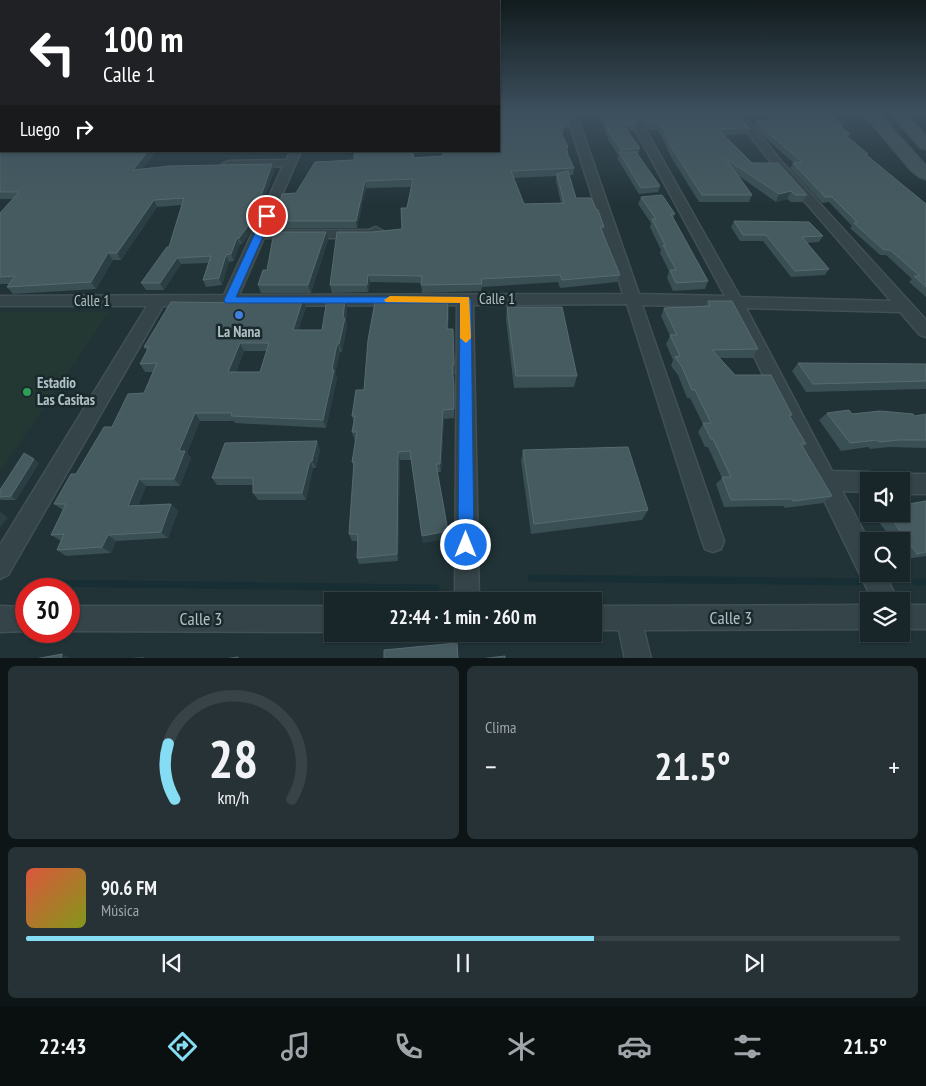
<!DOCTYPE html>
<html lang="es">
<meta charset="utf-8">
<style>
body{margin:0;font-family:"PT Sans Narrow",sans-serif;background:#263235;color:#f1f3f6;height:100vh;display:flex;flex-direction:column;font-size:19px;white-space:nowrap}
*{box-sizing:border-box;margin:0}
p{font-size:16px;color:#9fa5a8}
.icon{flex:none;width:28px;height:28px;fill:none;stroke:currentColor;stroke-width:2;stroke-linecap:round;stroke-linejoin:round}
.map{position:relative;height:658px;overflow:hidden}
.side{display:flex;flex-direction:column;gap:8px;padding:8px;background:#0e1517;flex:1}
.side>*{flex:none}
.banner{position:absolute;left:0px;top:0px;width:500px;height:152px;box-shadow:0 1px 4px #0004,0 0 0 1px #374346;background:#202124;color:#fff;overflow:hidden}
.buttons{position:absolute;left:860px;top:472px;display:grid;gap:10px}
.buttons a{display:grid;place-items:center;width:50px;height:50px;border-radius:0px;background:#192629;box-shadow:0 1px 4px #0004,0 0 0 1px #374346;font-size:25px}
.speed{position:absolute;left:15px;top:578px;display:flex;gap:10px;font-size:25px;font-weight:700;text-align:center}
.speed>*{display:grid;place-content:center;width:65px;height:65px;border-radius:50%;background:#192629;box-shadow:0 1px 4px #0004,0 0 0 1px #374346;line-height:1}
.speed .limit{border:8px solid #d22;background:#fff;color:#111}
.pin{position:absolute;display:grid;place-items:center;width:42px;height:42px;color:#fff;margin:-21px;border:2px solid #fff;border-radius:50%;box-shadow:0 1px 5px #0007}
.me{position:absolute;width:55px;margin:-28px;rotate:0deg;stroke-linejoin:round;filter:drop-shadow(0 0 4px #0008)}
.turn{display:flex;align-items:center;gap:18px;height:105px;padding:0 20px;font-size:22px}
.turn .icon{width:65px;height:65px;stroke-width:2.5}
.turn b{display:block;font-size:35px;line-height:42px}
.then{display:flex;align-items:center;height:48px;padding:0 20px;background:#0003;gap:10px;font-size:19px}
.big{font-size:38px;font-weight:800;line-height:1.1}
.side .card{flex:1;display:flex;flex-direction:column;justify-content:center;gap:8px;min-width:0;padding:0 18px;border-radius:8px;background:#263235}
.side .dial{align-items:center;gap:0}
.dial svg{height:130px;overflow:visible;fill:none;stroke:#374346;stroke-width:7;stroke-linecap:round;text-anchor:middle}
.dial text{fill:#f1f3f6;stroke:none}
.song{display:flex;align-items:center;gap:15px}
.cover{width:60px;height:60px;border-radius:8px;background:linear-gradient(135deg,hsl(10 70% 55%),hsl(70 70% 35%))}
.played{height:5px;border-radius:2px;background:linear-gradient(90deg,#85ddf3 65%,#374346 65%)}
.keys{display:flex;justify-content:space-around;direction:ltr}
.heat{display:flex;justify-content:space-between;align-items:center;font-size:28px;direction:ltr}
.side .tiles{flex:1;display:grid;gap:8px;grid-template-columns:1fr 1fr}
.card:last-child{grid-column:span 2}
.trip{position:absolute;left:324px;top:592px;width:278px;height:50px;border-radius:0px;background:#192629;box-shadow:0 1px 4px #0004,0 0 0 1px #374346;font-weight:800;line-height:50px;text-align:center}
.menu{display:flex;height:80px;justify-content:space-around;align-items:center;background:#0a0f10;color:#9fa5a8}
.menu .icon{width:35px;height:35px}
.menu .on{color:#85ddf3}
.menu b{font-size:22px;color:#f1f3f6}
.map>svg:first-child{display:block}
.green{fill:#233832}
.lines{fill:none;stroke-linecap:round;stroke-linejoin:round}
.stream{stroke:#162e34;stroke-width:7}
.street-casing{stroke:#415054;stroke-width:3}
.secondary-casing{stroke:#415054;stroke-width:3}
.street{fill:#354448;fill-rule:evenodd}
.secondary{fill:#43555a;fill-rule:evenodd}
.wall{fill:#394f53;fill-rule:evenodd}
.shaded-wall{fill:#2a3e43}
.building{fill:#465b60;stroke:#566b6f;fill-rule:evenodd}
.route{fill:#1a73e8;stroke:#114b97}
.slow{fill:#f59e0b}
.shop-dot{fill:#3f7fe0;stroke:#1a292c;stroke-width:2}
.leisure-dot{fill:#2e9e5b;stroke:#1a292c;stroke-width:2}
.labels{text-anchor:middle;stroke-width:5;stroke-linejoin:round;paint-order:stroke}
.street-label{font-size:15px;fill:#afc0c4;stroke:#1a292c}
.poi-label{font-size:15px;font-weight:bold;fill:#afc0c4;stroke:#1a292c}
.near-street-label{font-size:18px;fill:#afc0c4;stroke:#1a292c}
</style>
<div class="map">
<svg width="926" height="659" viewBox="0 0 926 659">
<rect width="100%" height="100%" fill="#213337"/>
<!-- green -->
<path class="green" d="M0,312H109L0,472Z"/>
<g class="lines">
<!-- stream -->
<path class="stream" d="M531,578L858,582
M916,582H926
M42,583L436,588"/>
<defs>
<path id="street" d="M566,113H576L639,294L725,296L629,118L634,115L639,118L740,297L891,301L773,165L732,113H742L781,161L926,320V337L920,335L900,312L746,308L832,471L869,472L876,475L879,481H869V492L842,491L869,541V574H885L898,601H873L730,307L642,305L724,541L721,549L713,552L705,549L702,541L627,304L473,305L479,601H455L457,305L163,306L8,575L0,579V545L147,306H0V296L224,295L283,166L228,167L222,164L228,161L287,160L290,151H301L267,230H369L376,227L383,231L378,237L373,238H264L239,295L623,294Z
M773,117L820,118L825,121L820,124L769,122L768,120Z
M901,474H926V494H901V481H892L894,477Z
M869,605V629L644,630L651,659H625L619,630H592V606Z
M901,605H926V629H901Z
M0,606L26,607L27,631L0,632Z
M332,606V632L68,631L69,606Z"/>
<path id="secondary" d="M863,113H878L926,166V179L920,177L911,170Z
M890,113H905L926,136V149L921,148Z"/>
</defs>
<!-- street casing -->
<use href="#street" class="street-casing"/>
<!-- secondary casing -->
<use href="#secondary" class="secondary-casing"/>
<!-- street -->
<use href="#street" class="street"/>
<!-- secondary -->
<use href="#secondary" class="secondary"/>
</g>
<!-- wall -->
<path class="wall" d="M0,113L142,169L274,171L260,212L250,233L242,244H240L234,261L229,262L222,285L206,287L203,280L208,263L181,264L164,290H146L141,283L169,247L182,205L157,207L121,260H113L96,289L13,294L7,287L9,284H0V213L13,199H0Z
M499,113L570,121L569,128L564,129L563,135H562L568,147L567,150L568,153V155L574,168L573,175H569L576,198L604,227L602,234L620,275L617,282L560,288L558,282L482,287L481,291L422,293L421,283L370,282L368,292L332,293L330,285L372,232L402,229L411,187L366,188L357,228H279L276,221L296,193L354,160V151H414V158L499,151ZM556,176V181L561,203L524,204L513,178Z
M598,113H738L749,128L747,134L724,135L752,163L807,195L803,202H791L787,199L776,202L739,176L752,195L749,202H699L670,155L660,133L658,130H648L640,116L633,113L631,115L636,124L634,131L627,132L640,148L638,155L660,186L658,192L639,194L617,158L618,155L609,141Z
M744,113H829L825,119L820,116L746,115Z
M829,115L843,125L841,128L850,134L848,137L868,154L867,155L926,204V297L909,282L912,279L886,255H880L850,228L852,226L829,202L822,203L790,168L793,163H794L763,136L754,125L756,120L823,121L827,119Z
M641,197L675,214L673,218L708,281L705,289L673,291L667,278L669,271L660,253L661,250L650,227L651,223L638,204Z
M734,221L823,236L819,242L806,243L829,269L825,275L791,277L763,241H740L731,227Z
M328,240L311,293H261L258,285Z
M708,301L758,349L753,358H720L735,375L792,415L790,417L806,444L803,448L832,496L823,503L785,508L783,506L724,507L716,484L722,478L708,447H705L698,432L703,424L690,398H687L678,375L671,366L673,360L666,344L670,336L661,316L664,308L705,306Z
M306,307L298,330H322L347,307L346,320L347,326L342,352H340L335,374L337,378L326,428L235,423L234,421H200L187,453L191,458L180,486H146L138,506L171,504L178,511L168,538L116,541L111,553L66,556L57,550L61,541L51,535L63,510L54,504L112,427L144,393L153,372H145L140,364L147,351L144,347ZM244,351H267L260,372H236Z
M449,307L448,329H453L455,374H453L454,385V418L444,419L441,472H437L448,538L423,543L411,460H400L398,561L359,564L357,558L358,541H352L349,534L354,468L352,462L355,441L352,432L354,423L352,416L364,390Z
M507,307L577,376L574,387L514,388L506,319Z
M798,363L926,364V389L806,392L792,371Z
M827,413L915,416L926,414V448L890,447L870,449L868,447L841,451L819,420Z
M320,449L316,468H313L306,500H258L253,493V485H217L212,478Z
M523,450L648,510L642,520L531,534L521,461Z
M39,463L16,500H1L0,499V490Z
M926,501V556L906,559L901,553V541H893L873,514H901L909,504Z"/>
<!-- shaded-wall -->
<path class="shaded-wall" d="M148,151H157L136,176L133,170Z
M272,164L274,171L260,212L250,233L242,244L239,238Z
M365,181L366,188L357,228L356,221Z
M791,191L787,199L776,202L779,194Z
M154,200L157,207L121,260L117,253Z
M326,232L328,240L311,293L308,285Z
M237,238L240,244L234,261L231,254Z
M108,253L113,260L96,289L91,282Z
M226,255L229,262L222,285L219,278Z
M177,258L181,264L164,290L160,283Z
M368,275L370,282L368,292L367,285Z
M448,298L449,307L447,338V329Z
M303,299L306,307L296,339L293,330Z
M345,299L347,307L346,320L347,326L342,352L339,344Z
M240,343L244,351L233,380L228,372Z
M337,344L340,352L335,374L337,378L326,428L323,420Z
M443,410L444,419L441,472L440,464Z
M195,413L200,421L187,453L191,458L180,486L174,479L179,451Z
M317,441L320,449L316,468L312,461Z
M398,452L400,460L398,561L397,554Z
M34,459L39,463L16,500L11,496Z
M310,461L313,468L306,500L302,493Z
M139,479L146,486L135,513L128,506Z
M171,504L178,511L168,538L161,532Z
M0,511L8,518L0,527Z
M448,531V538L423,543L422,536Z
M108,535L116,541L111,553L102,547Z
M62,654L74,659H61Z"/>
<!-- building -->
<path class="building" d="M0,113H1V151H148L133,170L169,166L272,164L258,205L248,226L239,238H237L231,254L226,255L219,278L203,280L211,256L177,258L160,283H141L167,247H169L184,198L154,200L117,253H108L91,282L7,287L15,276L0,277V213L19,192H0Z
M499,113H567L570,121L560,122L564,128H559L568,147H566L568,153H567L574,168L511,171L524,204L564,203L557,174L568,171L576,198H591L596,209L598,210L604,227H600L620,275L562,280L560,275L481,279L482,284L421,285L422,276L368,275L367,285H330L337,232H372L402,229L401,208H407L413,179L365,181L356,221H276L282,194L296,193L315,162L354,160V151H413V158L443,156V151H499Z
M602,113H630L636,124L623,125L640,148L621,150L610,134Z
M644,113H738L749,128L718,129L752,163H778L807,195H795L791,191L779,194L726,159L752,195H702L672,148L662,126L660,123L650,124Z
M829,115L843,125H838L850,134H844L868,154H865L926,204V287L914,276H920L890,250H884L854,223L857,222L832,197H825L793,163L802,162L765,130L756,120L823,121L829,118Z
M619,152H636L660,186L641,188Z
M662,195L675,214H671L708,281L676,283L670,270H676L663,245H665L652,219H656L641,197Z
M734,221L809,222L823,236L802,237L829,269L795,271L766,235H743Z
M274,232H326L308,285H258L263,270H267Z
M420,298H448L447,329H453L454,365H452L454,385V409L443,410L440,464H436L448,531L422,536L410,451L398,452L397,554L357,558L358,534H349L354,462H352L357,432H352L355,416H352L356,390H364L368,340L375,302H419Z
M252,299H303L293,330H322L327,299H345L343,318H345L339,344H337L332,370H334L323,420L231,416L232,413H195L179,451H185L174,479H139L128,506L171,504L161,532L108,535L102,547L57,550L64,534L51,535L66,504H54L71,474H76L104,427H112L128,394L144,393L157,363L140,364L149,347H144L171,302L251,303ZM240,343H269L260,372H228Z
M708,301H732L758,349L712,350L735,375H771L792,415H789L806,444H801L832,496L793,501L792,499L731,500L722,477H731L713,439H711L703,423H711L695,390H692L682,367L675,357L680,356L670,335H677L664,308L710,306Z
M507,307H562L577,376H516Z
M798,363L926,364V381L813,384Z
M849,410L852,414L880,411L913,414L915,416L926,414V440H899L879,442L877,440L850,443L827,413Z
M317,441L312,461H310L302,493H253V478H212L225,443Z
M628,447L648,510L534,524L523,450Z
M24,453L34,459L11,496L0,497V490Z
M901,500H906L909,504L926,501V552L917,554L888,514H901Z
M457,643L458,659H384V650Z
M62,654L61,659H35Z
M505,656V659H480Z
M238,657V659H225Z
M144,658V659H117Z"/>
<!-- sky -->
<linearGradient id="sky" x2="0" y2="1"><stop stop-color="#121c1e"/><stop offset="0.55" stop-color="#3d505e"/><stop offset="1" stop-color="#3d505e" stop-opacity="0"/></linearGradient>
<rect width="926" height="205" fill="url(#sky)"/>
<!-- route -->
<path class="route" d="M267,214L272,216L236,297H469L471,300L474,545L472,550L466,553L461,550L458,545L460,303H225L224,300L263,216Z"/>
<!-- slow -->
<path class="slow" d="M390,296L469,297L471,338L466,343L460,338V303L386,302L384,300Z"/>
<!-- markers -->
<circle class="shop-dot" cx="239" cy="315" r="5"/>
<circle class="leisure-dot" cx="27" cy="392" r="5"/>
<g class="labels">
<!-- street labels -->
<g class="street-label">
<text x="497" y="304">Calle 1</text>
<text x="92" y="306">Calle 1</text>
</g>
<!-- poi labels -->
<g class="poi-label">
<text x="239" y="337">La Nana</text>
<text x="37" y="388" text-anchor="start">Estadio<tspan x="37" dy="17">Las Casitas</tspan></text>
</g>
<!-- near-street labels -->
<g class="near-street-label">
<text x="731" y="624">Calle 3</text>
<text x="201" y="625">Calle 3</text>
</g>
</g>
</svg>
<div class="buttons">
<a><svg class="icon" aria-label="sound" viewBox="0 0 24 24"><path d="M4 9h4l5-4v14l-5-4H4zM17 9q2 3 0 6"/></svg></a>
<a><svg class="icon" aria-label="search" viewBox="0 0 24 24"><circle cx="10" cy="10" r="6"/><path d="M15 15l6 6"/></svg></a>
<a><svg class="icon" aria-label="layers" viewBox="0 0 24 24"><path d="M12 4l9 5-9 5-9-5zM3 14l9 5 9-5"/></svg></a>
</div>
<div class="speed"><div class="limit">30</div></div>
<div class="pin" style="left:267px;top:216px;background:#d93025"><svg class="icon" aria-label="arrive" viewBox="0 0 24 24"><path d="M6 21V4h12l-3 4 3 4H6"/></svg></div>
<svg class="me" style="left:466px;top:545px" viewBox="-20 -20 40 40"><circle r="17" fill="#1a73e8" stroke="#fff" stroke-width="3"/><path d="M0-11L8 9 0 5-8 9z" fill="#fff"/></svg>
<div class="trip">22:44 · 1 min · 260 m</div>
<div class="banner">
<div class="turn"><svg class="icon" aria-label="left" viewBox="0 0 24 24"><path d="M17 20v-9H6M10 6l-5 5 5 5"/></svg><div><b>100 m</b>Calle 1</div></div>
<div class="then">Luego<svg class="icon" aria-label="right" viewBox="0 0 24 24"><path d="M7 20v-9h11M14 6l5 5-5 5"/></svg></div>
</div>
</div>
<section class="side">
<div class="tiles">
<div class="card dial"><svg viewBox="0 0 100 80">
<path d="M14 69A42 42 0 1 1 86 69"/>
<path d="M14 69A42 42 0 0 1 10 35" stroke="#85ddf3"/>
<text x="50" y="56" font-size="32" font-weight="700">28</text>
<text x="50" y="72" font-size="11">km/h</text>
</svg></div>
<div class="card"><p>Clima</p>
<div class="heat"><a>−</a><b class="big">21.5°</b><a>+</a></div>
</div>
<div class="card">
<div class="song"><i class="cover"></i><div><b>90.6 FM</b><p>Música</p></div></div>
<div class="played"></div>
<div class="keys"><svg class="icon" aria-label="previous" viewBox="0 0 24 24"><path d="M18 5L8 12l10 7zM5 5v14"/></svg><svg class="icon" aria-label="pause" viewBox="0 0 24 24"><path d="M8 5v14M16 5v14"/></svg><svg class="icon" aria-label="next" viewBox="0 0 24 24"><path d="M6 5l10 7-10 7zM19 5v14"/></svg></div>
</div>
</div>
</section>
<nav class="menu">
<b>22:43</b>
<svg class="icon on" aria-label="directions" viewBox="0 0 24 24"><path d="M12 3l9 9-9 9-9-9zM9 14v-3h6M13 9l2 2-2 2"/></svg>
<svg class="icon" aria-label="music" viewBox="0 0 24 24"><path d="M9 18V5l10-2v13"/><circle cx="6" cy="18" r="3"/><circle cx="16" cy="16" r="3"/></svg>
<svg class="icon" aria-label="phone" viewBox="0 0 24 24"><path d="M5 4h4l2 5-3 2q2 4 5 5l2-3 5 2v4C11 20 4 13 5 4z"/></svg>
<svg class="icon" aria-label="climate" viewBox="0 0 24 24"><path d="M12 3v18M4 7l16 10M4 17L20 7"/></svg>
<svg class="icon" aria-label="car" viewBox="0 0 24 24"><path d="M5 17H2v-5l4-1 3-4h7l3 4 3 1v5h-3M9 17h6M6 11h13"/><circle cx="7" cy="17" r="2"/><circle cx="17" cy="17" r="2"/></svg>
<svg class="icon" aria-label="filters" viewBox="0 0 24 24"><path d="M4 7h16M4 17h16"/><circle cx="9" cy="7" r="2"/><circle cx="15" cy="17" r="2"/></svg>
<b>21.5°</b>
</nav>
